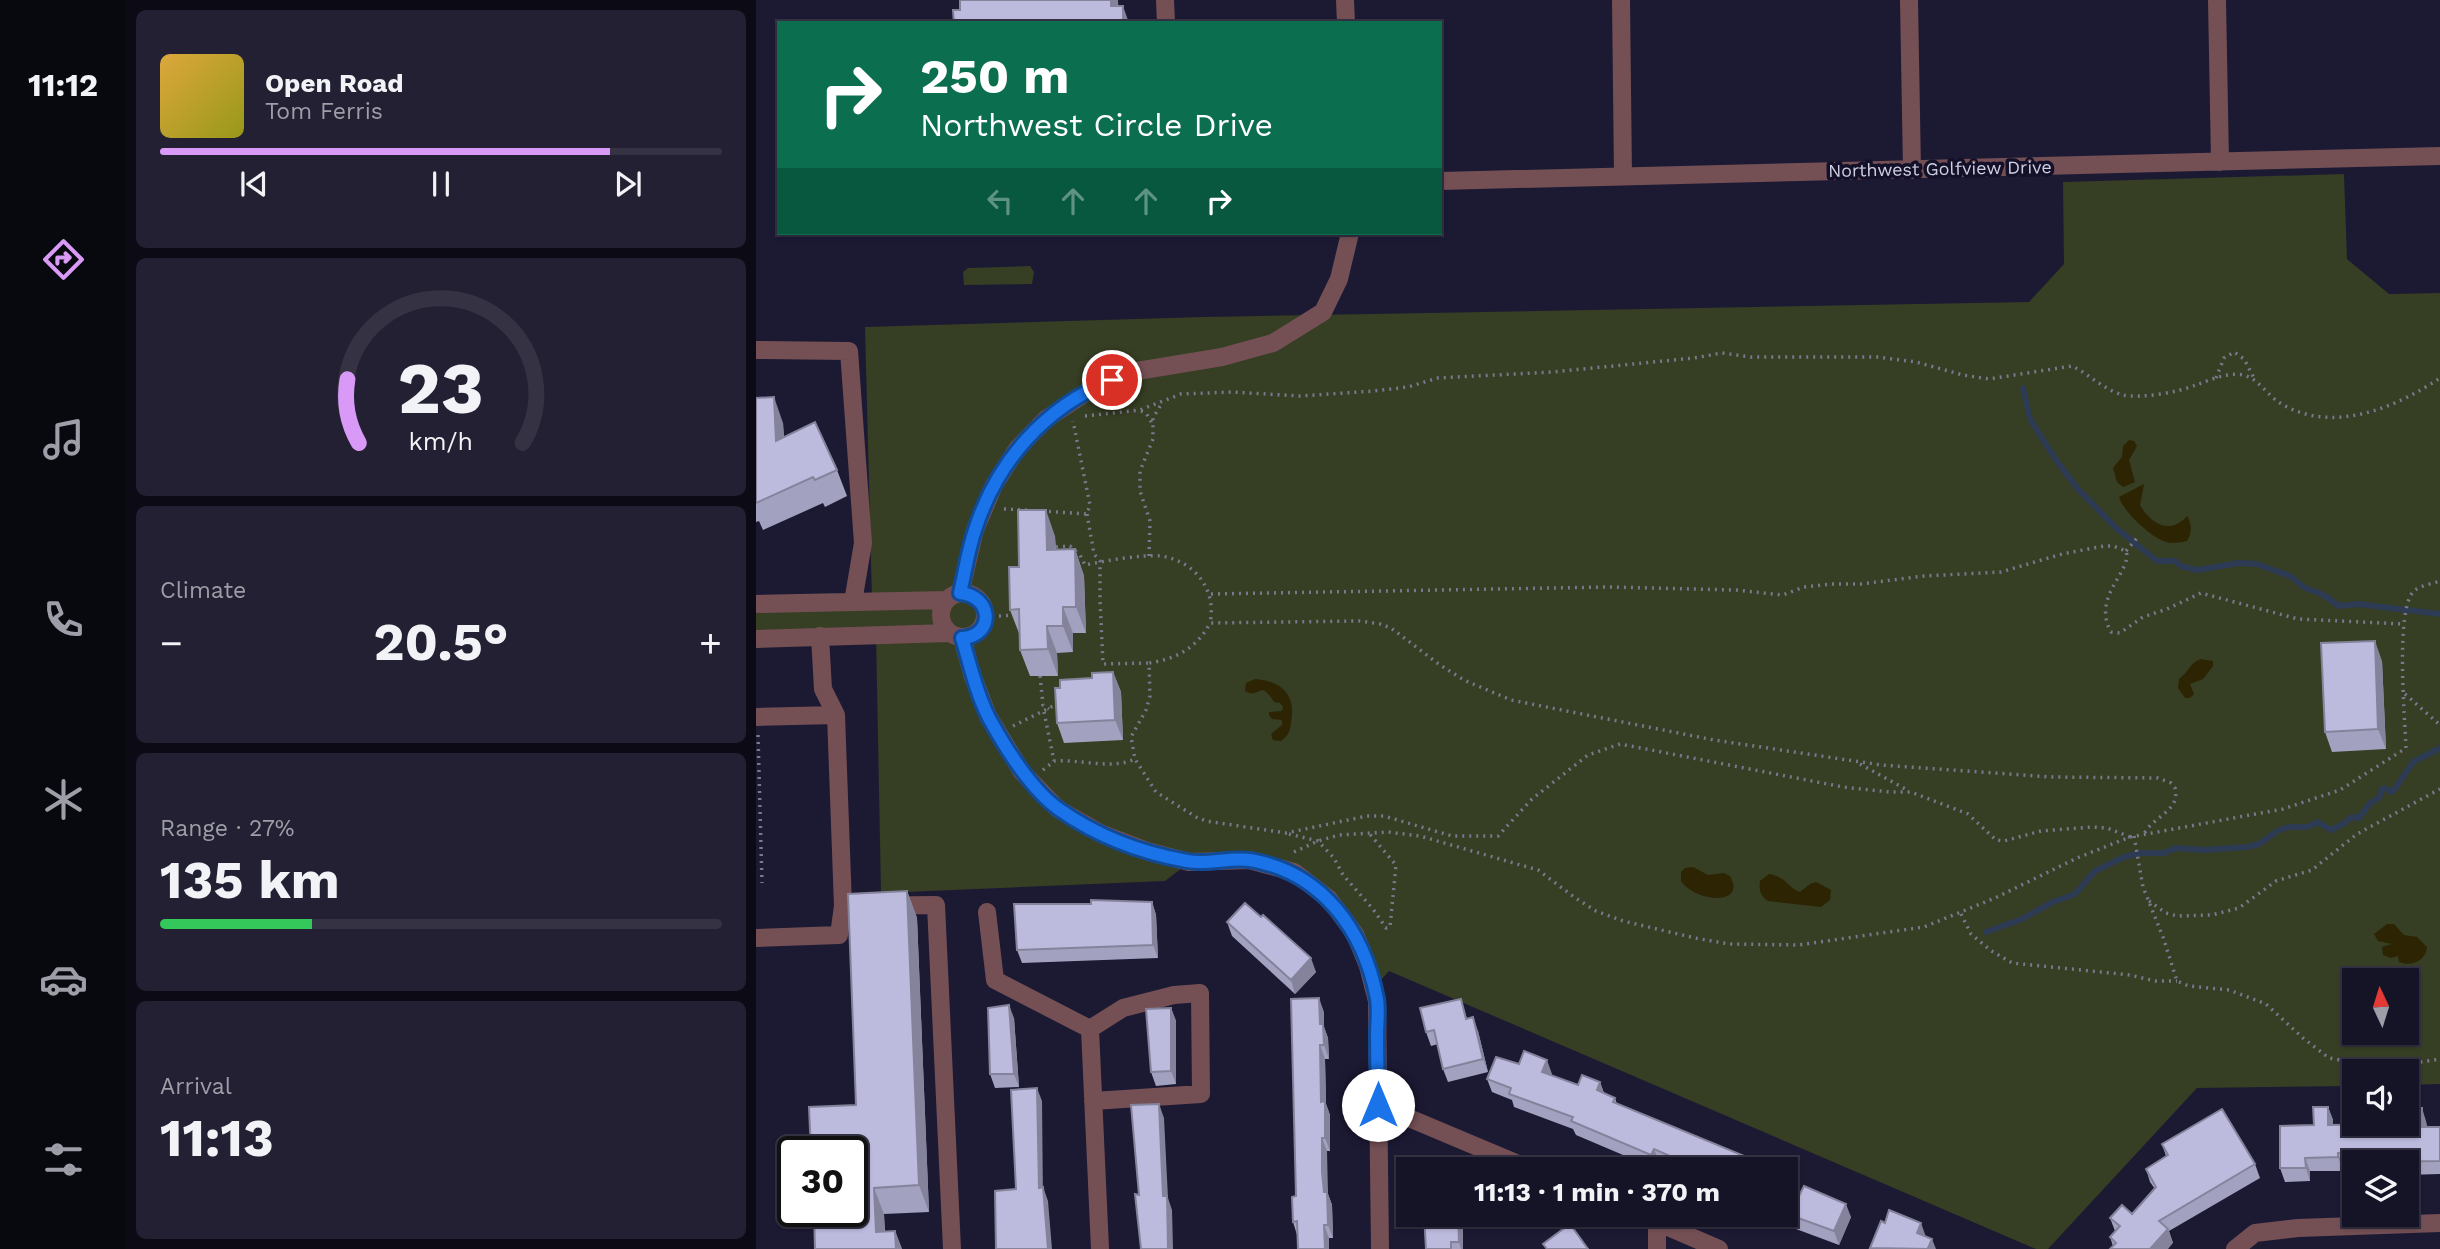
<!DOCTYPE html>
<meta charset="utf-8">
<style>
body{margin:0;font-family:"Work Sans",sans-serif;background:#222032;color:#f1f3f6;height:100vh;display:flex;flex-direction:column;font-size:26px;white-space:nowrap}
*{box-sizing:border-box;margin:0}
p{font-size:23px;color:#9d9ea7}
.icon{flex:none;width:38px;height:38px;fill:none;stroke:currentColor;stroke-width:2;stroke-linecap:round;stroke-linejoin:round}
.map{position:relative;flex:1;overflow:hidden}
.drawer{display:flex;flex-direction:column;gap:10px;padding:10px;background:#0c0a15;width:630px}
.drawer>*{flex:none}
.guide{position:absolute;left:21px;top:21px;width:665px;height:214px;border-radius:0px;box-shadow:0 2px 5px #0004,0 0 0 2px #343243;background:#0b6e4f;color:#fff;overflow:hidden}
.needle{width:46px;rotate:356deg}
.controls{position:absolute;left:1586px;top:968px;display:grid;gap:14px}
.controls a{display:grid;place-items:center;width:77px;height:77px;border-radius:0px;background:#151326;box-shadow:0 2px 5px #0004,0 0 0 2px #343243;font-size:35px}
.speed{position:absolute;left:21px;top:1136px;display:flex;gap:14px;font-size:35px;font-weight:700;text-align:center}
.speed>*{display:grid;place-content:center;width:91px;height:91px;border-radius:50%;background:#151326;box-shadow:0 2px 5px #0004,0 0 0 2px #343243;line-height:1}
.speed .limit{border:4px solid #111;border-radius:10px;background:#fff;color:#111}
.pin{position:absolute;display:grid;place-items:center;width:60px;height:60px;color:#fff;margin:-30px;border:4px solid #fff;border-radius:50%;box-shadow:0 2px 7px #0007}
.me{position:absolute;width:77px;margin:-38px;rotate:0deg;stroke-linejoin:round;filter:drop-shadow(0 0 5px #0008)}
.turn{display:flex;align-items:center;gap:24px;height:147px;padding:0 28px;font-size:32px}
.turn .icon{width:91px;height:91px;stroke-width:2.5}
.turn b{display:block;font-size:49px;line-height:60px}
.lanes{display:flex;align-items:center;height:66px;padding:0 28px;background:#0003;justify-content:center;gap:35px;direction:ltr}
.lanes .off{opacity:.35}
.big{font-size:52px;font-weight:700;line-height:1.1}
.drawer .tile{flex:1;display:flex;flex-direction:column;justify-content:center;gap:10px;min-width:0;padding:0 24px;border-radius:10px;background:#222032}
.drawer .dial{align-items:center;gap:0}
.dial svg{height:182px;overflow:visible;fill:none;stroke:#343243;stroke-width:7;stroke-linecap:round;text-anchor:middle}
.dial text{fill:#f1f3f6;stroke:none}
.song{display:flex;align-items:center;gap:21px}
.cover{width:84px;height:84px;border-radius:10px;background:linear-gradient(135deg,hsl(40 70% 55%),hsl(60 70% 35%))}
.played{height:7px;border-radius:4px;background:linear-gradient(90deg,#d99af7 80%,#343243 80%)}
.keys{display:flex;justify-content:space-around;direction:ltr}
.heat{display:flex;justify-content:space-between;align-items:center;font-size:38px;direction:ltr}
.charge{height:10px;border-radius:5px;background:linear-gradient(90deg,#34c759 27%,#343243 0)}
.trip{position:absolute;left:640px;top:1157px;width:402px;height:70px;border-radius:0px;background:#151326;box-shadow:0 2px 5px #0004,0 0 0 2px #343243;font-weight:700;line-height:70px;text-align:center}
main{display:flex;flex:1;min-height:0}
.tab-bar{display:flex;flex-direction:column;width:126px;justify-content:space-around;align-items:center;background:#08080f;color:#9d9ea7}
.tab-bar .icon{width:49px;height:49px}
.tab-bar .on{color:#d99af7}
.tab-bar b{font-size:32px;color:#f1f3f6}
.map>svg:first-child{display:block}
.green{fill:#363e23;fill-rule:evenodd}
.sand{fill:#2c2403}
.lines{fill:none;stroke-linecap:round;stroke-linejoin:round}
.stream{stroke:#2e3b54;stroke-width:6}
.path{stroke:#7a788d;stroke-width:3.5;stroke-dasharray:2 5;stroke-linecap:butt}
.minor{stroke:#745055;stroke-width:18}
.wall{fill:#a2a1bf}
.shaded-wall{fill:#84839b}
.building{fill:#bcbbde;stroke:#84839b;stroke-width:2}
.route-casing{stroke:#114b97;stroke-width:18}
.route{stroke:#1a73e8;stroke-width:12}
.labels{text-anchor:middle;stroke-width:7;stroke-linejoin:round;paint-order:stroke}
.street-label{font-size:18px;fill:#d0d0e1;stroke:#131029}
</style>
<main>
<nav class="tab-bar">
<b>11:12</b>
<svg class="icon on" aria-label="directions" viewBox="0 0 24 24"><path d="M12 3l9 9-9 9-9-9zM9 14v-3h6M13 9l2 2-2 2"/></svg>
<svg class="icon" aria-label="music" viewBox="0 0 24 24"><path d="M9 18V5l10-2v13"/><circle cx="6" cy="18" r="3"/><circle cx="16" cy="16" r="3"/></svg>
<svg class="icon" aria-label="phone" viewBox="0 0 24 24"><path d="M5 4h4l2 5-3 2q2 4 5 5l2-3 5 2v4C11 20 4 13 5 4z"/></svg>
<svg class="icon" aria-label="climate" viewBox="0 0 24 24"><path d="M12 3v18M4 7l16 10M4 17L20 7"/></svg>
<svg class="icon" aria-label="car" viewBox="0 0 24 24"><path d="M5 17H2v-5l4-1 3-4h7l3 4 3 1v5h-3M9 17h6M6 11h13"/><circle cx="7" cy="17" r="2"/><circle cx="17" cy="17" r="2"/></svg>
<svg class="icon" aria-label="filters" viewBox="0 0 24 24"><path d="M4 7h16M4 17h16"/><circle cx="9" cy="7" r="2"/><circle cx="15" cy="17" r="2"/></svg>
</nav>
<section class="drawer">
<div class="tile">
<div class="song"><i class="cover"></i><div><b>Open Road</b><p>Tom Ferris</p></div></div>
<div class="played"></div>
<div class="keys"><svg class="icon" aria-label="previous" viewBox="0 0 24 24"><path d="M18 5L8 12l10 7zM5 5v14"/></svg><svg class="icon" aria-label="pause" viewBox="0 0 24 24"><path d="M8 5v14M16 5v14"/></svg><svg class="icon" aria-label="next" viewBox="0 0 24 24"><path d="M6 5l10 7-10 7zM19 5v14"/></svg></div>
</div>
<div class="tile dial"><svg viewBox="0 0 100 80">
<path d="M14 69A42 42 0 1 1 86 69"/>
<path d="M14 69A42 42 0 0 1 9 41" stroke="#d99af7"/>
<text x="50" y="56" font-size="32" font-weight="700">23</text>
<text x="50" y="72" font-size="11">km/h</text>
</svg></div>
<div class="tile"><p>Climate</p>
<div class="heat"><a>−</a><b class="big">20.5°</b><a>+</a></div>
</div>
<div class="tile"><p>Range · 27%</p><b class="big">135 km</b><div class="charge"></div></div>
<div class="tile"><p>Arrival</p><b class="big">11:13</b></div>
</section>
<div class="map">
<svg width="1684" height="1249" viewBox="0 0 1684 1249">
<rect width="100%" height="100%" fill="#1c1933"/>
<!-- green -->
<path class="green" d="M1588,174L1591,259L1633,294L1684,293V1084L1650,1085V1071H1598V1086L1441,1088L1292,1249H1280L633,971L618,988L599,934L538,872L434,862L409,881L125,893L120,635L0,644V606L116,601L109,327L448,317L1273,302L1308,264L1307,182ZM1598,980H1650V1032H1598Z
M274,266L278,272L276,284L208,285L207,272L212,268Z"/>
<!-- sand -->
<path class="sand" d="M1373,440L1378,441L1381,446L1373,460L1379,482L1367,487L1361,482L1357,468L1366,457L1367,446Z
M1388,484L1384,505C1394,523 1414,536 1431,516C1436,524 1436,533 1431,541C1426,542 1421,543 1416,543C1399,543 1367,511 1363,497Z
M1445,659L1457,661V666L1447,679L1434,684L1438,694L1434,698H1429L1422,688L1423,679C1433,672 1433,663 1445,659Z
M499,679C527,681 540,695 535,723C534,731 532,736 525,741L517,740L515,734L526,725V720L516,719L513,715V712L526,711L527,707L524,703L518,702C503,678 505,700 489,691L490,683Z
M937,867L952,875L968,873L974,876C991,907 939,902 925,881V872L929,868Z
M1013,874C1033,878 1030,887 1044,892L1054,884L1060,882L1075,890L1074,900L1065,907L1012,901C1004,896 1003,890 1004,881Z
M1631,924H1638L1648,935L1661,937L1671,947C1670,961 1655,967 1643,962L1642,956L1635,958L1627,955L1626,947L1636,944L1622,941L1618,934Z"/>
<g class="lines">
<!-- stream -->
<path class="stream" d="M1267,388L1274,419L1298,457L1321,488L1360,528L1401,561H1419L1425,566L1441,570L1483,563L1501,564L1534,576L1549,588L1566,594L1583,606L1602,604L1684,614
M1230,932L1266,919L1297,902L1319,894L1339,871L1368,857L1383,853H1408L1420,848L1447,850L1491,847L1503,844L1523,830L1533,827H1551L1562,822L1575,830L1589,823L1595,817L1603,818L1614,803L1623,798L1626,789L1629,788L1634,792L1638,790L1657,762L1684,748"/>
<!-- path -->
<path class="path" d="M1460,378L1468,358L1478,352L1488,359L1498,378
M385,411L390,413L396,423
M329,416L384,410L425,394L476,392L544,396L618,391L652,387L682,378L796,372L938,358L966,353L995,357H1121L1160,362L1207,375L1233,379L1316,366C1333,374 1348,390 1367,395C1385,399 1423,392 1440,385C1455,380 1470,372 1487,375C1502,378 1511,395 1524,403C1576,435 1639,408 1684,378
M248,509L272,510
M286,511L331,514L334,505L317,421
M331,514L338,554L344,561V600L347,664L392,663
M300,547L314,546L324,555L329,565C348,561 387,554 405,556C439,561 461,590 454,623
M1370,551L1382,537
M393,556L394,521L384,491V471L397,439V418L406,403
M455,594L853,587L980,590L1027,595L1048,587L1075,584H1105L1168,576L1245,572L1306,554L1348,546H1357L1370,551C1377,571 1335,596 1355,632L1364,633L1387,617L1411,609L1445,593L1542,619L1647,624
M243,616L259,615
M284,676L287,705L293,709
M1649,694L1684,725
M288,712L298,761
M257,726L303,703
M2,735L6,883
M1104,764L1153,791
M287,770L298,761C323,759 356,770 379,759
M533,834L562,841L578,858L587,875L617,909L630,928L634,927L640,865L612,832
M1378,836L1387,887L1407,937L1421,981L1433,986L1473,990L1510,1004L1547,1038L1573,1058L1618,1066H1640L1684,1059
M1374,837L1351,828L1336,827L1285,831L1248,841L1240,840L1212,814L1155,792H1134L1087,787L864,744L832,755L776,799L742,836H696L628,816H611L530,833L450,821L440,817L400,792L379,759L375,737L390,710L394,696L393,663C420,659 441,648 454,623L604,621L624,624L635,628L684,665L708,680L755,700L958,740L1125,765L1295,777L1402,778L1415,783L1419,788C1425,811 1397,816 1388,834
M538,852L562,841L583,835L632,832L664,836L782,870L818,897L840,911L867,921L939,938L973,944L1043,945L1168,927L1239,898L1321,858L1374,837L1527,809L1584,790L1650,748C1649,719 1639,608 1658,591C1665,585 1676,584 1684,581
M1393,901L1410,913L1421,916L1456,915L1483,908L1520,881L1556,870L1601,834L1684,789
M1205,914L1215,934L1234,950L1256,963L1374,975L1399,981H1421"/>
<!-- minor -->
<path class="minor" d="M409,0L410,23
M589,0L590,23
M865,0L867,176
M1153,0L1156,170
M1461,0L1464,162
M684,181L1684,156
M0,350L93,351L107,543L97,602
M185 615a22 22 0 1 1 44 0a22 22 0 1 1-44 0Z
M204,593L219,530L238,485L261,449L290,419L337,388L375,372L466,357L517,343L567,312L583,279L594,233
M0,604L191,600
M206,638L217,677L232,716L266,772L302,809L346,834L391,851L433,862L493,860L538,872L573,899L599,934L612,966L621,1001L624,1249
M0,639L193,633
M0,717L80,715
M87,906L180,905L196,1249
M231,912L239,980L334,1029
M0,938L83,935L87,906L80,715L67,689L64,636
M334,1029L367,1008L418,995L444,993L445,1094L337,1101
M334,1029L344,1249
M622,1105L774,1169
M882,1214L963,1249
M901,1222V1249
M1479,1249L1499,1233L1542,1228L1684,1223"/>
</g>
<!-- wall -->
<path class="wall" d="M0,398L27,423L28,437L81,470L91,496L69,507L67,503L7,530L3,521L0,522Z
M299,536L300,550L319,549L328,576L330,633H317V652L301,653L302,676H274L264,650V636L254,610L263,567Z
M1626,661L1630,749L1576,752L1569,732Z
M357,672L365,692L367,740L308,743L301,723L304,688Z
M151,891L161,918L173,1212L128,1214L129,1231H139L146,1249H59L100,1105Z
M396,902L400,915L402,958L266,963L261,950L335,904Z
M471,922L560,972L539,994L476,936Z
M705,999L711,1019L722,1031L732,1072L692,1082L687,1069L682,1044L675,1046L670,1032Z
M415,1008L420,1021V1084L400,1086L395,1072Z
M568,1012V1027L572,1038L573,1059H569L570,1104L574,1115V1151H571V1185L572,1194L576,1205L577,1238H573L541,1235L537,1222Z
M258,1018L263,1087L239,1088L234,1074Z
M796,1074L795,1075L822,1085L844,1082L848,1093L859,1098L861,1104L1002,1169H918L903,1162L900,1169L820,1135L817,1129L758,1107L756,1100L736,1092L731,1079Z
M1572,1107L1577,1120V1125L1616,1124L1670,1121L1671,1127H1684V1174L1650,1175V1162H1598V1166H1587V1171H1554V1181L1529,1182L1524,1168Z
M1406,1144L1499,1164L1504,1178L1413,1231L1417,1243L1357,1246L1354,1237L1359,1231L1354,1218L1376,1214L1399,1189L1394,1182L1390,1169L1410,1156Z
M1043,1196L1095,1217L1083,1245L1032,1226L1028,1214H1031Z
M668,1214H707V1249H670Z"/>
<!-- shaded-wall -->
<path class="shaded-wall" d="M355,0H362L363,23L355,6Z
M367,6L373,23H367Z
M18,397L27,423L29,467L20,441Z
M290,510L299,536L300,576L291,550Z
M319,549L328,576L330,633L320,607Z
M307,607L317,633V652L307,626Z
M291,626L301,653L302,676L292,649Z
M1619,641L1626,661L1630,749L1622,729Z
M357,672L365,692L367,740L359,720Z
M151,891L161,918L173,1212L163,1185Z
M396,902L400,915L402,958L397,945Z
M555,958L560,972L539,994L535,980Z
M563,998L568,1012V1027L572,1038L573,1059L568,1045L564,1024Z
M253,1005L258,1018L263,1087L258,1074Z
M415,1008L420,1021V1084L415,1071Z
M717,1017L722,1031L732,1072L727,1059Z
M564,1045L569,1059L570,1104L574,1115V1151L569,1138L565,1102Z
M791,1060L796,1074L791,1085L786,1072Z
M844,1082L849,1096L841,1090Z
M281,1088L286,1101L287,1201L283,1188Z
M403,1104L408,1118L412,1198L416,1210L417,1249H412L407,1196Z
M1572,1107L1577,1120V1138L1572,1125Z
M1666,1108L1670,1121L1671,1141L1666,1127Z
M566,1138L571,1151L572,1194L576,1205L577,1238L572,1225L568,1192Z
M898,1149L903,1162L900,1169L895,1155Z
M1582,1153L1587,1166V1171L1582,1157Z
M1549,1158L1554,1171V1181L1550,1168Z
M932,1159L935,1169H932L930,1163Z
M998,1160L1002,1169H995Z
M287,1187L292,1201L296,1249H292Z
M118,1188L128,1214L129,1249L120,1232Z
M1090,1204L1095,1217L1083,1245L1078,1231Z
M702,1214H707V1249H705L703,1242Z
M1165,1223L1170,1237L1161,1233Z
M568,1225L573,1238V1249H569Z
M1412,1229L1417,1243L1412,1249H1394Z
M139,1231L146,1249H140Z
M1176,1239L1180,1249H1172Z"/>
<!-- building -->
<path class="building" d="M204,0H355V6H367V23H198L197,10H204Z
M18,397L20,441L59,422L81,470L59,480L57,477L0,503V398Z
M262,510H290L291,550L319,549L320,607H307V626H291L292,649L264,650L263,609L254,610L253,567H263Z
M1619,641L1622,729L1569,732L1565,643Z
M357,672L359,720L301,723L299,688H304V680L336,678V673Z
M151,891L163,1185L118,1188L120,1232L139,1231L140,1249H59L58,1211H96V1152H55L53,1107L100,1105L92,894Z
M335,900L396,902L397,945L261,950L258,904H335Z
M489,903L505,917L507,915L555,958L535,980L471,922Z
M563,998L564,1024H567L568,1045H564L565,1102L569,1101V1138H566V1172L568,1192H571L572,1225H568L569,1249H542L541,1221L537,1222L536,1197L540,1196L535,999Z
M705,999L710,1019L717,1017L727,1059L687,1069L678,1030L670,1032L664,1008Z
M253,1005L258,1074H234L232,1008Z
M415,1008V1071L395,1072L390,1009Z
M768,1051L791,1060L786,1072L822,1085L826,1075L844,1082L841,1090L859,1098L857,1102L998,1160L995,1169H956L932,1159L930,1163L898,1149L895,1155L815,1121L817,1117L753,1094L755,1088L731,1079L740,1057L763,1064Z
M281,1088L283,1188L287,1187L292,1249H240L239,1191L260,1189L255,1090Z
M403,1104L407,1196H411L412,1249H385L379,1194L383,1195L375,1105Z
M1557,1107H1572V1125L1650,1124V1108H1666V1127H1684V1161L1617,1162L1616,1152L1582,1153V1157L1549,1158L1550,1168H1524V1126L1558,1125Z
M1466,1109L1499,1164L1403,1221L1412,1229L1394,1249H1354L1360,1243L1354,1237L1364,1226L1354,1218L1366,1205L1376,1214L1400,1187L1390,1169L1412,1155L1406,1144Z
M1048,1186L1090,1204L1078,1231L1031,1214V1205L1036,1193L1043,1196Z
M1133,1210L1165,1223L1161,1233L1176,1239L1172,1248L1174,1249L1114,1248L1125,1221L1129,1223Z
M668,1214H702L703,1242H695V1249H670Z
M814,1224L832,1249H791L787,1244Z"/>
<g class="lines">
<defs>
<path id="route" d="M356,380C289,407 241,461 219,530C212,550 209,572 204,593C237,596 239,636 206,638C214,664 220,693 233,718C250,749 275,790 304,810C341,836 386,853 431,861C451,865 474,857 494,860C566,872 608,930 621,999C623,1011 621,1024 621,1036C621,1059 622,1082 622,1105"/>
</defs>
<!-- route casing -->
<use href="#route" class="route-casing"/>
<!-- route -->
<use href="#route" class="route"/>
</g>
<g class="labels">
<!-- street labels -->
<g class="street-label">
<text transform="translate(1184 169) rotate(-1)" y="6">Northwest Golfview Drive</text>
</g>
</g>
</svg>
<div class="controls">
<a><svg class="needle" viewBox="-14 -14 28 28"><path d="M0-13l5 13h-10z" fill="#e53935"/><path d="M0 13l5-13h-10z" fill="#9d9ea7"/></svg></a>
<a><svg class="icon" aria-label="sound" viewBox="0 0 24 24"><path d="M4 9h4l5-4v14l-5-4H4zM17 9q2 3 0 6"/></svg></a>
<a><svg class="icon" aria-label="layers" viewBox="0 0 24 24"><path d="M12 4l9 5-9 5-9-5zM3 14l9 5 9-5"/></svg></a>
</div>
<div class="speed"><div class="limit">30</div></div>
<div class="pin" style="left:356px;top:380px;background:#d93025"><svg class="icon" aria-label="arrive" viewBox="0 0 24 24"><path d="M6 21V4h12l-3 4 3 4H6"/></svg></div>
<svg class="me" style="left:622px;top:1105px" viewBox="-20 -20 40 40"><circle r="19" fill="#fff"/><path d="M0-13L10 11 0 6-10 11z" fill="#1a73e8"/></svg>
<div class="trip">11:13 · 1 min · 370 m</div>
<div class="guide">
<div class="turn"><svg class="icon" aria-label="right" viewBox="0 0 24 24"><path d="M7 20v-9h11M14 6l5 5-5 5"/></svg><div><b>250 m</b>Northwest Circle Drive</div></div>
<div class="lanes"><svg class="icon off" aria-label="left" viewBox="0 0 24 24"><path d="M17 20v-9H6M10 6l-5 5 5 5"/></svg><svg class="icon off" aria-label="ahead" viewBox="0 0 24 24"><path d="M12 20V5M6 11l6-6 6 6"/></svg><svg class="icon off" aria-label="ahead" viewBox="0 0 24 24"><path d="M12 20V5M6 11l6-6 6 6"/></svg><svg class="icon" aria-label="right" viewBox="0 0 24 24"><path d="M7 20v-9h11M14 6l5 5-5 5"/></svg></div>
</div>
</div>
</main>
